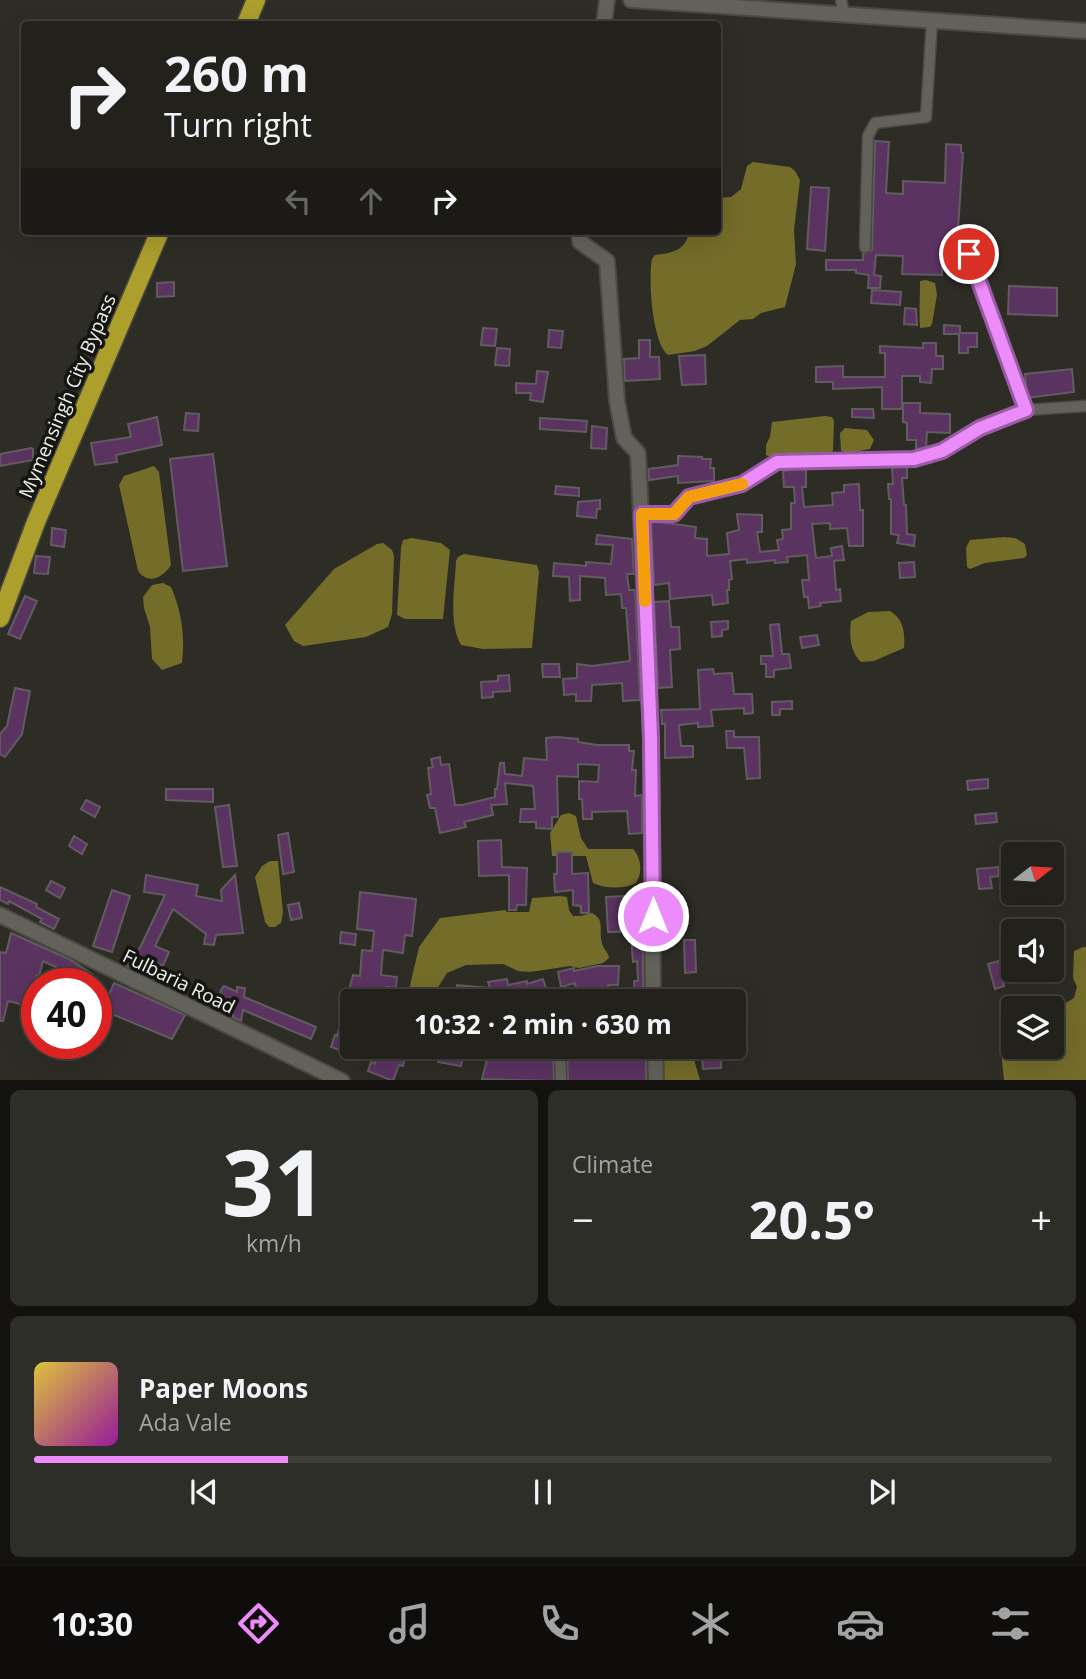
<!DOCTYPE html>
<meta charset="utf-8">
<style>
body{margin:0;font-family:"Open Sans",sans-serif;background:#2e2e29;color:#f1f3f6;height:100vh;display:flex;flex-direction:column;font-size:26px;white-space:nowrap}
*{box-sizing:border-box;margin:0}
p{font-size:23px;color:#a2a3a3}
.icon{flex:none;width:38px;height:38px;fill:none;stroke:currentColor;stroke-width:2;stroke-linecap:round;stroke-linejoin:round}
.map{position:relative;height:1080px;overflow:hidden}
.side{display:flex;flex-direction:column;gap:10px;padding:10px;background:#13120f;flex:1}
.side>*{flex:none}
.banner{position:absolute;left:21px;top:21px;width:700px;height:214px;border-radius:7px;box-shadow:0 7px 28px #0002,0 0 0 2px #3f3e3b;background:#22211c;color:#f1f3f6;overflow:hidden}
.needle{width:46px;rotate:73deg}
.tools{position:absolute;left:1001px;top:842px;display:grid;gap:14px}
.tools a{display:grid;place-items:center;width:63px;height:63px;border-radius:7px;background:#22211c;box-shadow:0 7px 28px #0002,0 0 0 2px #3f3e3b;font-size:35px}
.speed{position:absolute;left:21px;top:968px;display:flex;gap:14px;font-size:35px;font-weight:700;text-align:center}
.speed>*{display:grid;place-content:center;width:91px;height:91px;border-radius:50%;background:#22211c;box-shadow:0 7px 28px #0002,0 0 0 2px #3f3e3b;line-height:1}
.speed .limit{border:10px solid #d22;background:#fff;color:#111}
.pin{position:absolute;display:grid;place-items:center;width:60px;height:60px;color:#fff;margin:-30px;border:4px solid #fff;border-radius:50%;box-shadow:0 2px 7px #0007}
.me{position:absolute;width:77px;margin:-38px;rotate:0deg;stroke-linejoin:round;filter:drop-shadow(0 0 5px #0008)}
.turn{display:flex;align-items:center;gap:24px;height:147px;padding:0 28px;font-size:32px}
.turn .icon{width:91px;height:91px;stroke-width:2.5}
.turn b{display:block;font-size:49px;line-height:60px}
.lanes{display:flex;align-items:center;height:66px;padding:0 28px;background:#0003;justify-content:center;gap:35px;direction:ltr}
.lanes .off{opacity:.35}
.big{font-size:52px;font-weight:700;line-height:1.1}
.side .card{flex:1;display:flex;flex-direction:column;justify-content:center;gap:10px;min-width:0;padding:0 24px;border-radius:10px;background:#2e2e29}
.side .dial{align-items:center;gap:0}
.dial b{font-size:91px;line-height:1}
.song{display:flex;align-items:center;gap:21px}
.cover{width:84px;height:84px;border-radius:10px;background:linear-gradient(135deg,hsl(50 70% 55%),hsl(300 70% 35%))}
.played{height:7px;border-radius:4px;background:linear-gradient(90deg,#ec8cfb 25%,#3f3e3b 25%)}
.keys{display:flex;justify-content:space-around;direction:ltr}
.heat{display:flex;justify-content:space-between;align-items:center;font-size:38px;direction:ltr}
.side .tiles{flex:1;display:grid;gap:10px;grid-template-columns:1fr 1fr}
.card:last-child{grid-column:span 2}
.trip{position:absolute;left:340px;top:989px;width:406px;height:70px;border-radius:7px;background:#22211c;box-shadow:0 7px 28px #0002,0 0 0 2px #3f3e3b;font-weight:700;line-height:70px;text-align:center}
.dock{display:flex;height:112px;justify-content:space-around;align-items:center;background:#0e0d0b;color:#a2a3a3}
.dock .icon{width:49px;height:49px}
.dock .active{color:#ec8cfb}
.dock b{font-size:32px;color:#f1f3f6}
.map>svg:first-child{display:block}
.water{fill:#746c29}
.building{fill:#5b3361;stroke:#625c62;stroke-width:2}
.lines{fill:none;stroke-linecap:round;stroke-linejoin:round}
.lane-casing{stroke:#4a4a43;stroke-width:8}
.street-casing{stroke:#4a4a43;stroke-width:13}
.secondary-casing{stroke:#4a4a43;stroke-width:18}
.highway-casing{stroke:#4a4a43;stroke-width:21}
.lane{stroke:#63625a;stroke-width:4.5}
.street{stroke:#63625a;stroke-width:10}
.secondary{stroke:#63625a;stroke-width:14}
.highway{stroke:#ac9f2c;stroke-width:18}
.route-casing{stroke:#995ba3;stroke-width:18}
.route{stroke:#ec8cfb;stroke-width:12}
.slow{stroke:#f59e0b;stroke-width:12}
.labels{text-anchor:middle;stroke-width:7;stroke-linejoin:round;paint-order:stroke}
.street-label{font-size:19px;fill:#f1f1ec;stroke:#151511}
</style>
<div class="map">
<svg width="1086" height="1081" viewBox="0 0 1086 1081">
<rect width="100%" height="100%" fill="#2d2c25"/>
<!-- water -->
<path class="water" d="M753,162L790,167L795,171L800,180L794,230L796,264L785,307L761,313L753,319L740,320L707,346L695,351L668,355C652,343 648,278 652,259L655,255C672,253 686,251 689,231H718V198L731,197L741,189L747,166Z
M926,280L935,283L937,295L932,324L930,327L920,328C919,312 920,297 920,281Z
M825,416L832,417L834,421L833,451C821,456 777,461 766,455V445L770,437L772,422Z
M845,428L867,430L874,440L870,449L849,453L841,451L840,433Z
M154,466L159,472L171,565C163,578 148,585 138,571L119,485L124,476Z
M1004,537L1015,538L1025,544L1027,555L1024,558L985,563L970,569L967,567L966,548L970,540Z
M412,538L441,543L450,550L443,619H405L397,615L401,547L403,540Z
M383,543L392,550L394,556L392,614L388,627L366,637L303,646L294,641L285,625L334,569L377,544Z
M464,554L537,565L539,572L532,648L483,649L461,645C448,623 455,586 456,561L458,557Z
M163,583L171,587C182,612 185,636 182,663L162,670L152,659L150,627L144,608L143,597L152,585Z
M890,611C904,619 905,633 904,648L874,661L861,662C850,652 849,635 851,621L868,612Z
M569,813L576,816L581,838L588,849H633C641,857 643,873 636,883C625,889 606,889 593,883L586,856H552L550,833L561,815Z
M270,861H278L283,912L281,923L275,927H269L265,922L255,877L262,866Z
M560,896L567,897L569,910L573,916H581L592,913C606,920 598,931 602,943C603,949 608,951 609,958L603,963L579,968L570,966L530,972L518,971L503,964L466,965L447,973L435,992L431,994L413,997L408,994L419,947L440,918L505,910L507,912H529L532,898Z
M1083,947H1086V1080H1004C1002,1058 997,1035 1008,1014L1013,1012V1046H1052V1008H1026L1064,1004L1074,998L1077,987L1073,978L1074,951Z
M666,1047H686L691,1050L700,1080H662V1049Z"/>
<!-- building -->
<path class="building" d="M875,141L889,142L886,193L903,194V181L945,183L946,144L961,145V152L963,153L956,259L942,258V275L902,274L903,256L876,255L874,275L881,276L880,288H868L869,275L856,273V270H826V260H863V254L872,250Z
M811,187L829,188L825,251L807,249Z
M174,282V296L157,297V283Z
M1009,286L1057,288V316L1008,314Z
M872,290L901,292L900,305L871,303Z
M905,308L916,309L917,325L904,324Z
M944,325L960,326V333H977V347H968V353H959V334H944Z
M483,328L497,329L495,346L481,345Z
M549,330L563,331L561,348L548,347Z
M639,340H650V357H659L660,379L625,381L624,359L639,358Z
M923,343H936V356H943V369H932L931,383L920,382V376H902V409H882V387L833,389V382H816V367L843,366V377H885V353H880V346L923,348Z
M497,348L510,349L509,366L495,365Z
M705,355L706,384L682,385L679,356Z
M1072,369L1074,392L1027,398L1025,374Z
M537,371L548,372L543,402L530,400L531,393H516V383L536,384Z
M903,403H920V413L950,414V433L927,432L926,448L916,449V440H907V423L903,422Z
M852,409H873L874,418L852,417Z
M186,413L199,414L198,431L184,430Z
M157,417L162,445L116,455L117,462L95,465L91,443L131,437L128,424Z
M540,418L587,421L586,432L540,429Z
M592,426L607,428L606,449L591,448Z
M31,448L33,449V460L0,466V454Z
M213,454L227,566L183,571L170,459Z
M678,456L702,457V459H711L710,468H714V481L678,483V476L649,480L648,469L678,465Z
M892,467H907V478H902L904,505H906L907,534L915,535L914,546L897,543L899,535L891,534V499H889L888,484H893Z
M793,469H806V487H802L804,507L833,505L832,493L844,492V485L859,484L860,510H863V546H849L847,528L830,529V523L812,524L816,558L832,556L831,548L842,546L844,560L834,561L836,590L840,589L841,601L820,603L821,606L809,608L808,597H804L802,580H809L807,555L787,557L788,562L775,563V560L747,563V559L730,561L732,579L729,580V590H727L728,603L713,605L712,595L670,599L669,583L654,585L651,521L696,527L695,538L707,539V556L729,554L727,533L739,530L737,514L762,515V532H757L760,552L779,550L777,540L783,539L782,530L791,529V503H795L794,487H784L783,471Z
M556,486L579,488V496L555,494Z
M600,500V509H597L596,518L577,516L578,502Z
M52,528L66,530L64,547L51,545Z
M597,535L632,539L634,574H627L629,590H635L640,700L623,701L622,683L592,685L591,701H576V694L564,695L563,679L577,678V664L592,666L630,661L626,608H622L621,594L606,595L605,578L580,576V600L570,601L569,577L553,576L554,563L586,566V562L611,564L613,545L596,544Z
M36,556L50,557L48,574L34,573Z
M914,562L915,577L900,578L899,563Z
M25,596L37,601L20,639L8,634Z
M669,601L671,627H679L680,649L670,650L672,687L658,688L654,602Z
M728,621V629L722,630V636L712,637L711,622Z
M779,624L782,654H789L791,668L774,670V677H766V664H761V656H773L770,625Z
M817,635L819,645L802,648L800,637Z
M542,664H559L560,677H543Z
M713,669L714,674L732,673L734,694H752L753,713L744,714V708L711,710L713,726L698,727V723L679,725L681,746H693V757L665,758V724H662L661,710L700,709L698,670Z
M509,675L510,691L493,692V697L482,698L481,682L498,681V676Z
M15,688L30,691L22,734L5,757L0,754V734L7,726Z
M792,701V709H780V715H772V702Z
M726,731H734V737H759L760,778L747,779L744,748H727Z
M557,737L578,739V742L597,745H629V751H634L632,770H636L635,796L642,795V833L629,834L627,811L592,812V819H583L582,799H579V781L598,782L599,765L578,764V777L557,776L558,817H552V829L536,828V822H520L521,809H535L533,786L505,783L507,804L491,805L493,815L464,822L466,827L440,833L435,808H430L427,795L431,794L428,768L433,767L431,759L440,757L441,765L449,764L455,805H462L495,797V789H497L500,763H504L505,774L522,776L524,758L547,760L546,738Z
M988,779V788L968,790L967,781Z
M166,789H213V802L166,800Z
M86,800L100,807L95,817L81,809Z
M229,805L237,866L223,867L215,807Z
M996,813L997,822L976,824L975,815Z
M288,833L294,872L283,874L278,835Z
M74,836L87,844L82,854L69,846Z
M501,840L502,867L527,868L526,905H517L516,910H509V875L479,876L478,841Z
M557,852H572V874L588,873L589,913H581V906L573,905V890L555,892L554,874H557Z
M998,867L999,876L990,877L992,888L979,889L977,869Z
M146,875L198,885L196,896L222,901L221,890L235,875L243,933L216,935L214,945L204,944L206,934L173,909L155,946L169,952L163,966L149,959L142,973L124,965L129,952L136,956L165,895L144,892Z
M51,881L65,888L60,898L46,890Z
M0,887L37,904L36,907L59,919L54,929L40,922L42,919L9,901L8,904L0,900Z
M112,890L130,896L112,952L93,946Z
M360,892L416,899L412,936L405,935L403,953L383,950L381,975L397,977L396,988L387,987L385,1001H352V1055L331,1047L335,1035L337,1036L353,975L360,976L362,950L372,951L374,931L357,929Z
M643,895V906L634,907L635,919L620,920V932H608L606,897Z
M299,903L302,918L291,920L288,905Z
M341,932L356,934L355,945L340,943Z
M11,933L69,959L92,974L89,984H54L60,969L43,961L39,976L37,975L32,1007L8,1001L3,1021H0V952L6,953Z
M643,935V993L635,994L634,981H638L637,961L633,962L631,936Z
M684,940H695L696,972L685,973Z
M999,961L1005,981L1003,982L1004,986L995,989L988,964Z
M597,966H619L618,985H608L610,994L602,997L603,1001H578L575,983L561,987L558,972L574,968V971Z
M507,979L508,985L527,981V984L543,979L547,991L538,994L541,1001H439L442,991L455,995L457,985L490,988L488,982Z
M114,983L185,1015L172,1039L102,1010Z
M224,986L237,992V987L245,988L244,997L316,1027L311,1039L243,1010L241,1021L233,1017V1014L218,1010L221,990Z
M377,1046H406L403,1066L399,1065L393,1081L368,1071L371,1062L375,1064Z
M445,1046H465L461,1066L438,1062L440,1052L444,1053Z
M541,1046H553L554,1081L482,1079L489,1052L509,1048L510,1052L520,1050L521,1053L541,1050Z
M567,1046H629L632,1058L646,1059V1081H568Z
M720,1052L721,1068L703,1069L702,1054Z"/>
<g class="lines">
<defs>
<path id="lane" d="M969,254L1026,409"/>
<path id="street" d="M841,0L844,14
M865,247L868,136L875,123L926,117L932,20
M642,514H674L689,497L742,484L777,462L914,459L942,451L980,428L1026,410L1086,406
M560,1046L561,1081"/>
<path id="secondary" d="M631,0L1086,31
M604,24L607,0
M579,231L580,242L607,261L617,401L624,438L638,453L651,739L653,1001
M0,915L342,1081
M655,1046L656,1081"/>
<path id="highway" d="M246,24L256,0
M0,618L36,522L160,231"/>
</defs>
<!-- lane casing -->
<use href="#lane" class="lane-casing"/>
<!-- street casing -->
<use href="#street" class="street-casing"/>
<!-- secondary casing -->
<use href="#secondary" class="secondary-casing"/>
<!-- highway casing -->
<use href="#highway" class="highway-casing"/>
<!-- lane -->
<use href="#lane" class="lane"/>
<!-- street -->
<use href="#street" class="street"/>
<!-- secondary -->
<use href="#secondary" class="secondary"/>
<!-- highway -->
<use href="#highway" class="highway"/>
</g>
<g class="lines">
<defs>
<path id="route" d="M653,916L651,738L642,514H674L689,497L742,484L777,462L914,459L942,451L980,428L1026,410L969,254"/>
</defs>
<!-- route casing -->
<use href="#route" class="route-casing"/>
<!-- route -->
<use href="#route" class="route"/>
<!-- slow -->
<path class="slow" d="M645,601L642,514H674L689,497L742,484"/>
</g>
<g class="labels">
<!-- street labels -->
<g class="street-label">
<text transform="translate(67 396) rotate(-67)" y="7">Mymensingh City Bypass</text>
<text transform="translate(179 981) rotate(26)" y="7">Fulbaria Road</text>
</g>
</g>
</svg>
<div class="tools">
<a><svg class="needle" viewBox="-14 -14 28 28"><path d="M0-13l5 13h-10z" fill="#e53935"/><path d="M0 13l5-13h-10z" fill="#a2a3a3"/></svg></a>
<a><svg class="icon" aria-label="sound" viewBox="0 0 24 24"><path d="M4 9h4l5-4v14l-5-4H4zM17 9q2 3 0 6"/></svg></a>
<a><svg class="icon" aria-label="layers" viewBox="0 0 24 24"><path d="M12 4l9 5-9 5-9-5zM3 14l9 5 9-5"/></svg></a>
</div>
<div class="speed"><div class="limit">40</div></div>
<div class="pin" style="left:969px;top:254px;background:#d93025"><svg class="icon" aria-label="arrive" viewBox="0 0 24 24"><path d="M6 21V4h12l-3 4 3 4H6"/></svg></div>
<svg class="me" style="left:653px;top:916px" viewBox="-20 -20 40 40"><circle r="17" fill="#ec8cfb" stroke="#fff" stroke-width="3"/><path d="M0-11L8 9 0 5-8 9z" fill="#fff"/></svg>
<div class="trip">10:32 · 2 min · 630 m</div>
<div class="banner">
<div class="turn"><svg class="icon" aria-label="right" viewBox="0 0 24 24"><path d="M7 20v-9h11M14 6l5 5-5 5"/></svg><div><b>260 m</b>Turn right</div></div>
<div class="lanes"><svg class="icon off" aria-label="left" viewBox="0 0 24 24"><path d="M17 20v-9H6M10 6l-5 5 5 5"/></svg><svg class="icon off" aria-label="ahead" viewBox="0 0 24 24"><path d="M12 20V5M6 11l6-6 6 6"/></svg><svg class="icon" aria-label="right" viewBox="0 0 24 24"><path d="M7 20v-9h11M14 6l5 5-5 5"/></svg></div>
</div>
</div>
<section class="side">
<div class="tiles">
<div class="card dial"><b>31</b><p>km/h</p></div>
<div class="card"><p>Climate</p>
<div class="heat"><a>−</a><b class="big">20.5°</b><a>+</a></div>
</div>
<div class="card">
<div class="song"><i class="cover"></i><div><b>Paper Moons</b><p>Ada Vale</p></div></div>
<div class="played"></div>
<div class="keys"><svg class="icon" aria-label="previous" viewBox="0 0 24 24"><path d="M18 5L8 12l10 7zM5 5v14"/></svg><svg class="icon" aria-label="pause" viewBox="0 0 24 24"><path d="M8 5v14M16 5v14"/></svg><svg class="icon" aria-label="next" viewBox="0 0 24 24"><path d="M6 5l10 7-10 7zM19 5v14"/></svg></div>
</div>
</div>
</section>
<nav class="dock">
<b>10:30</b>
<svg class="icon active" aria-label="directions" viewBox="0 0 24 24"><path d="M12 3l9 9-9 9-9-9zM9 14v-3h6M13 9l2 2-2 2"/></svg>
<svg class="icon" aria-label="music" viewBox="0 0 24 24"><path d="M9 18V5l10-2v13"/><circle cx="6" cy="18" r="3"/><circle cx="16" cy="16" r="3"/></svg>
<svg class="icon" aria-label="phone" viewBox="0 0 24 24"><path d="M5 4h4l2 5-3 2q2 4 5 5l2-3 5 2v4C11 20 4 13 5 4z"/></svg>
<svg class="icon" aria-label="climate" viewBox="0 0 24 24"><path d="M12 3v18M4 7l16 10M4 17L20 7"/></svg>
<svg class="icon" aria-label="car" viewBox="0 0 24 24"><path d="M5 17H2v-5l4-1 3-4h7l3 4 3 1v5h-3M9 17h6M6 11h13"/><circle cx="7" cy="17" r="2"/><circle cx="17" cy="17" r="2"/></svg>
<svg class="icon" aria-label="filters" viewBox="0 0 24 24"><path d="M4 7h16M4 17h16"/><circle cx="9" cy="7" r="2"/><circle cx="15" cy="17" r="2"/></svg>
</nav>
